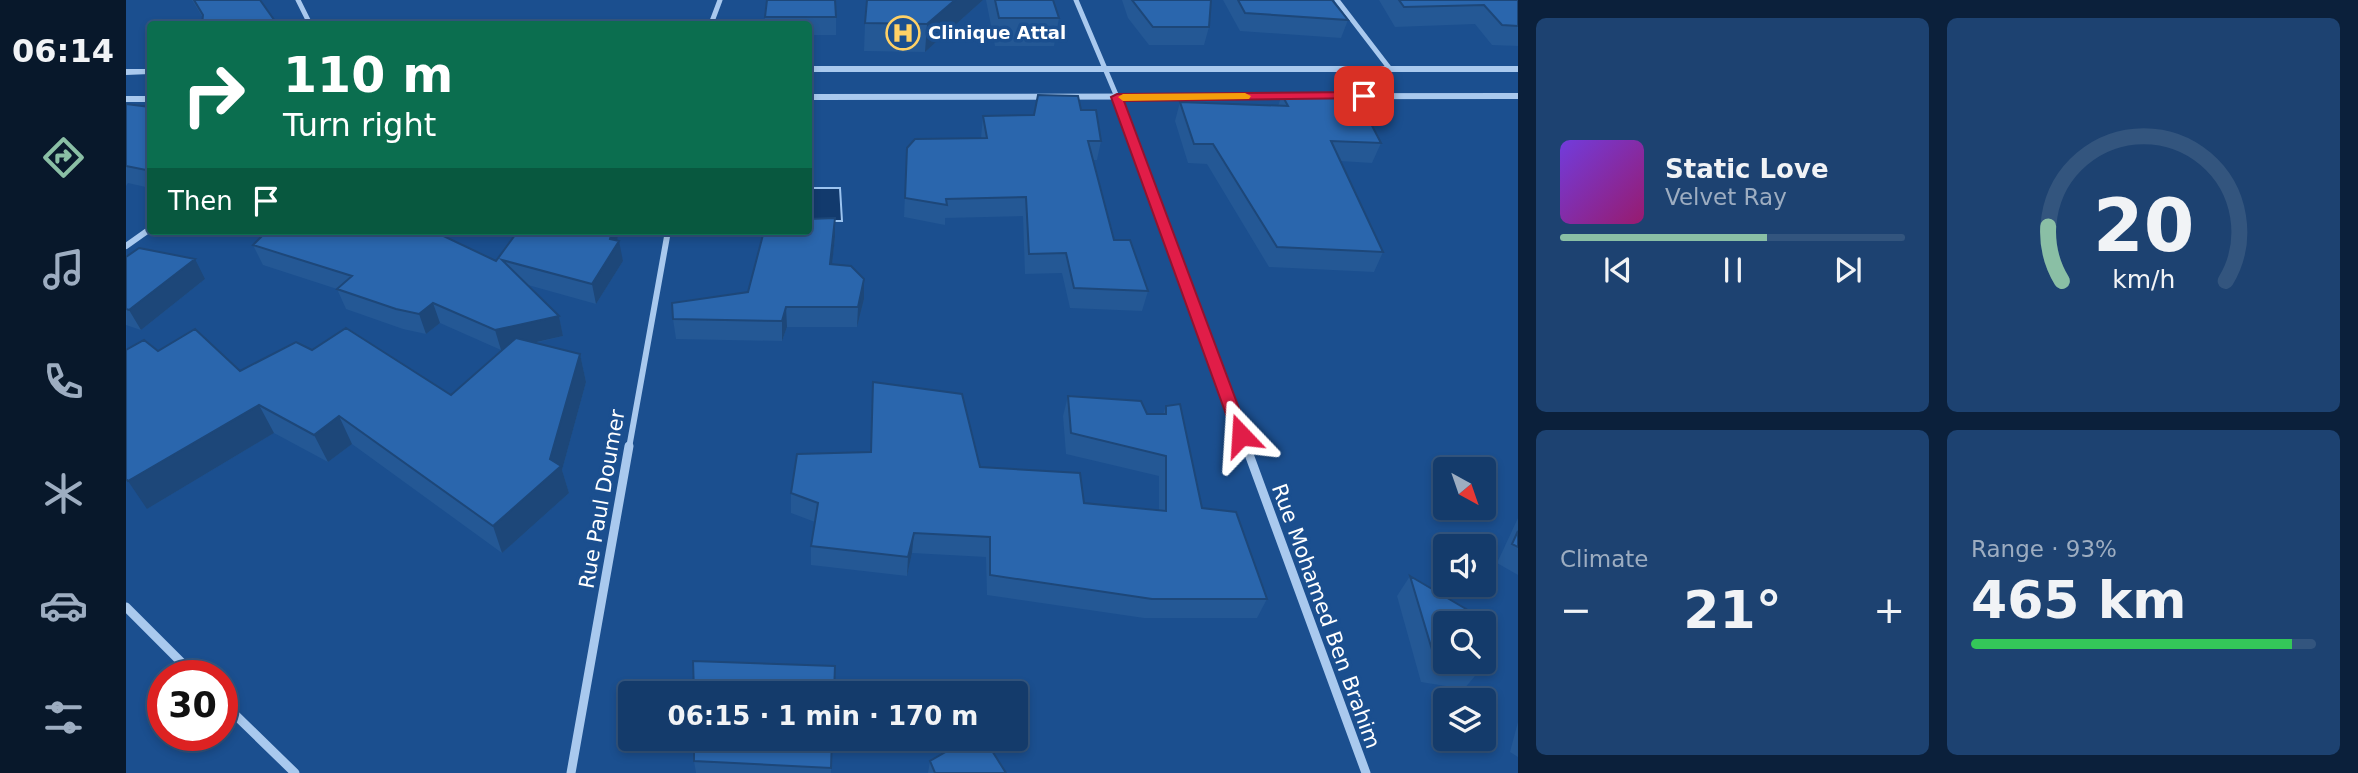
<!DOCTYPE html>
<meta charset="utf-8">
<style>
body{margin:0;font-family:"DejaVu Sans",sans-serif;background:#1d4271;color:#f1f3f6;height:100vh;display:flex;flex-direction:column;font-size:26px;white-space:nowrap}
*{box-sizing:border-box;margin:0}
p{font-size:23px;color:#9dadc1}
.icon{flex:none;width:38px;height:38px;fill:none;stroke:currentColor;stroke-width:2;stroke-linecap:round;stroke-linejoin:round}
.map{position:relative;flex:1;overflow:hidden}
.side{display:flex;flex-direction:column;gap:18px;padding:18px;background:#0b203b;width:840px}
.side>*{flex:none}
.banner{position:absolute;left:21px;top:21px;width:665px;height:214px;border-radius:7px;box-shadow:0 4px 10px #0003,0 0 0 2px #33557e;background:#0b6e4f;color:#fff;overflow:hidden}
.needle{width:46px;rotate:140deg}
.tools{position:absolute;left:1307px;top:457px;display:grid;gap:14px}
.tools a{display:grid;place-items:center;width:63px;height:63px;border-radius:7px;background:#143b6b;box-shadow:0 4px 10px #0003,0 0 0 2px #33557e;font-size:35px}
.speed{position:absolute;left:21px;top:660px;display:flex;gap:14px;font-size:35px;font-weight:700;text-align:center}
.speed>*{display:grid;place-content:center;width:91px;height:91px;border-radius:50%;background:#143b6b;box-shadow:0 4px 10px #0003,0 0 0 2px #33557e;line-height:1}
.speed .limit{border:10px solid #d22;background:#fff;color:#111}
.pin{position:absolute;display:grid;place-items:center;width:60px;height:60px;color:#fff;margin:-30px;border-radius:14px;box-shadow:0 4px 10px #0006}
.me{position:absolute;width:77px;margin:-38px;rotate:340deg;stroke-linejoin:round;filter:drop-shadow(0 0 5px #0008)}
.turn{display:flex;align-items:center;gap:24px;height:147px;padding:0 21px;font-size:32px}
.turn .icon{width:91px;height:91px;stroke-width:2.5}
.turn b{display:block;font-size:49px;line-height:60px}
.then{display:flex;align-items:center;height:66px;padding:0 21px;background:#0003;gap:14px;font-size:26px}
.big{font-size:52px;font-weight:700;line-height:1.1}
.side .tile{flex:1;display:flex;flex-direction:column;justify-content:center;gap:10px;min-width:0;padding:0 24px;border-radius:10px;background:#1d4271}
.side .dial{align-items:center;gap:0}
.dial svg{height:182px;overflow:visible;fill:none;stroke:#33557e;stroke-width:7;stroke-linecap:round;text-anchor:middle}
.dial text{fill:#f1f3f6;stroke:none}
.song{display:flex;align-items:center;gap:21px}
.cover{width:84px;height:84px;border-radius:10px;background:linear-gradient(135deg,hsl(260 70% 55%),hsl(320 70% 35%))}
.played{height:7px;border-radius:4px;background:linear-gradient(90deg,#8abfa5 60%,#33557e 60%)}
.keys{display:flex;justify-content:space-around;direction:ltr}
.heat{display:flex;justify-content:space-between;align-items:center;font-size:38px;direction:ltr}
.charge{height:10px;border-radius:5px;background:linear-gradient(90deg,#34c759 93%,#33557e 0)}
.side .tiles{flex:1;display:grid;gap:18px;grid-template-columns:repeat(2,1fr)}
.trip{position:absolute;left:492px;top:681px;width:410px;height:70px;border-radius:7px;background:#143b6b;box-shadow:0 4px 10px #0003,0 0 0 2px #33557e;font-weight:700;line-height:70px;text-align:center}
main{display:flex;flex:1;min-height:0}
.menu{display:flex;flex-direction:column;width:126px;justify-content:space-around;align-items:center;background:#08182b;color:#9dadc1}
.menu .icon{width:49px;height:49px}
.menu .selected{color:#8abfa5}
.menu b{font-size:32px;color:#f1f3f6}
.map>svg:first-child{display:block}
.water{fill:#123a6d;stroke:#9cc4f0;stroke-width:2}
.lines{fill:none;stroke-linecap:round;stroke-linejoin:round}
.minor-far2{stroke:#a9c9ee;stroke-width:5}
.minor-far1{stroke:#a9c9ee;stroke-width:6}
.minor{stroke:#a9c9ee;stroke-width:9}
.tertiary{fill:#a9c9ee;fill-rule:evenodd}
.wall{fill:#245895}
.shaded-wall{fill:#1d4779}
.building{fill:#2a66ad;stroke:#1d4779;stroke-width:2}
.route{fill:#e11d48;stroke:#92132f;stroke-width:2}
.slow{fill:#f59e0b}
.labels{text-anchor:middle;stroke-width:7;stroke-linejoin:round;paint-order:stroke}
.far-poi-label{font-size:18px;font-weight:bold;fill:#fff;stroke:#1b4f8f;text-anchor:start}
.street-label{font-size:21px;fill:#fff;stroke:#1b4f8f}
</style>
<main>
<nav class="menu">
<b>06:14</b>
<svg class="icon selected" aria-label="directions" viewBox="0 0 24 24"><path d="M12 3l9 9-9 9-9-9zM9 14v-3h6M13 9l2 2-2 2"/></svg>
<svg class="icon" aria-label="music" viewBox="0 0 24 24"><path d="M9 18V5l10-2v13"/><circle cx="6" cy="18" r="3"/><circle cx="16" cy="16" r="3"/></svg>
<svg class="icon" aria-label="phone" viewBox="0 0 24 24"><path d="M5 4h4l2 5-3 2q2 4 5 5l2-3 5 2v4C11 20 4 13 5 4z"/></svg>
<svg class="icon" aria-label="climate" viewBox="0 0 24 24"><path d="M12 3v18M4 7l16 10M4 17L20 7"/></svg>
<svg class="icon" aria-label="car" viewBox="0 0 24 24"><path d="M5 17H2v-5l4-1 3-4h7l3 4 3 1v5h-3M9 17h6M6 11h13"/><circle cx="7" cy="17" r="2"/><circle cx="17" cy="17" r="2"/></svg>
<svg class="icon" aria-label="filters" viewBox="0 0 24 24"><path d="M4 7h16M4 17h16"/><circle cx="9" cy="7" r="2"/><circle cx="15" cy="17" r="2"/></svg>
</nav>
<div class="map">
<svg width="1392" height="773" viewBox="0 0 1392 773">
<rect width="100%" height="100%" fill="#1b4f8f"/>
<!-- water -->
<path class="water" d="M686,188H714L716,221H687Z"/>
<g class="lines">
<!-- minor-far2 -->
<path class="minor-far2" d="M172,0L184,24
M950,0L991,97L1027,196
M1211,0L1264,69
M585,24L594,0"/>
<!-- minor-far1 -->
<path class="minor-far1" d="M1027,194L1120,448
M0,246L24,229
M503,448L542,231"/>
<!-- minor -->
<path class="minor" d="M1120,446L1240,773
M0,607L69,676
M96,702L169,773
M445,773L503,446"/>
<!-- tertiary -->
<path class="tertiary" d="M682,66H1392V72H682Z
M0,69H24V74L0,75Z
M1392,93V99L682,100V94Z
M0,96H24V102H0Z"/>
</g>
<!-- wall -->
<path class="wall" d="M66,0H134L77,18Z
M857,0L799,52L738,51L739,23Z
M860,0H927L933,18L928,46H869Z
M996,0H1085L1083,27L1078,45H1023L1002,18Z
M1097,0H1206L1222,20L1215,38L1114,31Z
M1253,0H1392V46L1366,45L1349,24L1269,27Z
M639,17H710V35H682V24H639Z
M1156,95L1255,143L1246,163L1214,161L1257,252L1248,272L1143,267L1081,164L1062,163L1049,121L1054,102L1152,106Z
M0,104L24,107V188L2,183L0,186Z
M955,110L975,141L971,160H967L988,240L1022,291L1016,311L944,308L936,273L899,274L897,216L819,218V225L778,217L781,148L855,138L857,116L908,115Z
M709,218V237L706,264L738,299L731,327H661L656,341L550,339L547,319L622,292Z
M493,231L491,240L497,261L470,304L402,285L433,316L437,336L409,343L454,354L460,382L436,470L443,493L376,553L226,444L202,462L148,433L21,509L32,351L114,371L186,350L325,395L377,350H375L314,323L300,334L277,329L220,309L211,289L137,265L127,245L370,261L440,233Z
M0,257L79,279L15,330L0,325Z
M942,396L1021,414H1037L1040,406L1076,508L1141,599L1131,618H1018L861,595L860,557L786,553L781,576L685,565V546L689,522L665,513V493L854,467L958,503L1033,510V476L940,454L937,416Z
M1392,518V575L1371,563Z
M1284,576L1354,670L1338,689L1295,682L1271,596Z
M1392,722V757L1384,752Z
M706,738L705,773H570L568,761Z
M804,761L880,773H802Z"/>
<!-- shaded-wall -->
<path class="shaded-wall" d="M829,0H857L799,52L801,24Z
M24,167V177L20,170Z
M709,218V237L704,284V264Z
M486,231H493L490,246L493,241L497,261L470,304L466,284L484,239Z
M69,259L79,279L15,330L3,310Z
M738,279V299L731,327L732,307Z
M307,303L314,323L300,334L293,314Z
M660,307L661,327L656,341V321Z
M433,316L437,336L375,350L369,330Z
M454,354L460,382L436,470L443,493L376,553L367,526L424,459Z
M133,405L148,433L21,509L2,481Z
M213,416L226,444L202,462L188,435Z
M788,533L786,553L781,576L782,557Z"/>
<!-- building -->
<path class="building" d="M68,0H134L151,24H76L77,15Z
M641,0H709L710,17H639Z
M741,0H829L801,24L739,23Z
M869,0H927L933,18H873Z
M1006,0H1085L1083,27H1027Z
M1112,0H1206L1222,20L1119,13Z
M1273,0H1392V26L1376,25L1358,5L1278,7Z
M912,95L952,96L955,110H970L975,141H962L988,240H1004L1022,291L948,288L940,253L903,254L900,197L820,199L821,205L779,198L781,148L789,139L861,138L857,116L908,115Z
M1156,95L1231,97L1255,143L1205,141L1257,252L1151,247L1087,144H1068L1054,102L1162,106Z
M0,104L24,107V167L20,170L0,166Z
M709,218L704,264L725,266L738,279L732,307H660L656,321L547,319L546,303L622,292L638,231H682V219Z
M141,231H307L370,261L392,231H425L440,233L441,231H486L484,239L493,241L466,284L376,260L433,316L369,330L307,303L293,314L270,309L211,289L226,276L127,245Z
M13,248L69,259L3,310L0,309V257Z
M220,328L325,395L390,338L454,354L424,459L435,466L367,526L213,416L188,435L133,405L2,481L0,479V350L18,340L32,351L69,329L114,371L170,342L186,350Z
M747,382L836,394L854,467L954,473L958,503L1040,511V456L945,433L942,396L1015,401L1021,414H1040V406L1054,404L1076,508L1110,512L1141,599H1026L864,575V537L788,533L782,557L685,546L692,503L665,493L671,454L745,452Z
M1392,531V547L1386,544Z
M1284,576L1362,622L1358,645V623H1320V662H1355L1354,670L1310,663Z
M567,661L709,666L708,693H568Z
M568,738H706L705,768L568,761Z
M844,738H858L880,773H809L804,761Z"/>
<!-- route -->
<path class="route" d="M1238,92L1244,96L1242,98L998,101L1123,435L1115,441L1109,439L985,97L991,94Z"/>
<!-- slow -->
<path class="slow" d="M1119,93L1125,96L1123,99L997,101L992,97L997,94Z"/>
<!-- icons -->
<defs>
<symbol id="hospital-ring" viewBox="-11 -11 22 22"><circle r="9.5" fill="#1b4f8f" stroke="#ffd166" stroke-width="1.5"/><path d="M-5-5h3v3.5h4V-5h3V5h-3V1.5h-4V5h-3Z" fill="#ffd166"/></symbol>
</defs>
<g fill-rule="evenodd">
<use href="#hospital-ring" x="758" y="14" width="38" height="38"/>
</g>
<g class="labels">
<!-- far-poi labels -->
<g class="far-poi-label">
<text x="802" y="39">Clinique Attal</text>
</g>
<!-- street labels -->
<g class="street-label">
<text transform="translate(476 499) rotate(-80)" y="7">Rue Paul Doumer</text>
<text transform="translate(1200 616) rotate(70)" y="7">Rue Mohamed Ben Brahim</text>
</g>
</g>
</svg>
<div class="tools">
<a><svg class="needle" viewBox="-14 -14 28 28"><path d="M0-13l5 13h-10z" fill="#e53935"/><path d="M0 13l5-13h-10z" fill="#9dadc1"/></svg></a>
<a><svg class="icon" aria-label="sound" viewBox="0 0 24 24"><path d="M4 9h4l5-4v14l-5-4H4zM17 9q2 3 0 6"/></svg></a>
<a><svg class="icon" aria-label="search" viewBox="0 0 24 24"><circle cx="10" cy="10" r="6"/><path d="M15 15l6 6"/></svg></a>
<a><svg class="icon" aria-label="layers" viewBox="0 0 24 24"><path d="M12 4l9 5-9 5-9-5zM3 14l9 5 9-5"/></svg></a>
</div>
<div class="speed"><div class="limit">30</div></div>
<div class="pin" style="left:1238px;top:96px;background:#d93025"><svg class="icon" aria-label="arrive" viewBox="0 0 24 24"><path d="M6 21V4h12l-3 4 3 4H6"/></svg></div>
<svg class="me" style="left:1115px;top:435px" viewBox="-20 -20 40 40"><path d="M0-17L14 15 0 8-14 15z" fill="#e11d48" stroke="#fff" stroke-width="4"/></svg>
<div class="trip">06:15 · 1 min · 170 m</div>
<div class="banner">
<div class="turn"><svg class="icon" aria-label="right" viewBox="0 0 24 24"><path d="M7 20v-9h11M14 6l5 5-5 5"/></svg><div><b>110 m</b>Turn right</div></div>
<div class="then">Then<svg class="icon" aria-label="arrive" viewBox="0 0 24 24"><path d="M6 21V4h12l-3 4 3 4H6"/></svg></div>
</div>
</div>
<section class="side">
<div class="tiles">
<div class="tile">
<div class="song"><i class="cover"></i><div><b>Static Love</b><p>Velvet Ray</p></div></div>
<div class="played"></div>
<div class="keys"><svg class="icon" aria-label="previous" viewBox="0 0 24 24"><path d="M18 5L8 12l10 7zM5 5v14"/></svg><svg class="icon" aria-label="pause" viewBox="0 0 24 24"><path d="M8 5v14M16 5v14"/></svg><svg class="icon" aria-label="next" viewBox="0 0 24 24"><path d="M6 5l10 7-10 7zM19 5v14"/></svg></div>
</div>
<div class="tile dial"><svg viewBox="0 0 100 80">
<path d="M14 69A42 42 0 1 1 86 69"/>
<path d="M14 69A42 42 0 0 1 8 45" stroke="#8abfa5"/>
<text x="50" y="56" font-size="32" font-weight="700">20</text>
<text x="50" y="72" font-size="11">km/h</text>
</svg></div>
<div class="tile"><p>Climate</p>
<div class="heat"><a>−</a><b class="big">21°</b><a>+</a></div>
</div>
<div class="tile"><p>Range · 93%</p><b class="big">465 km</b><div class="charge"></div></div>
</div>
</section>
</main>
